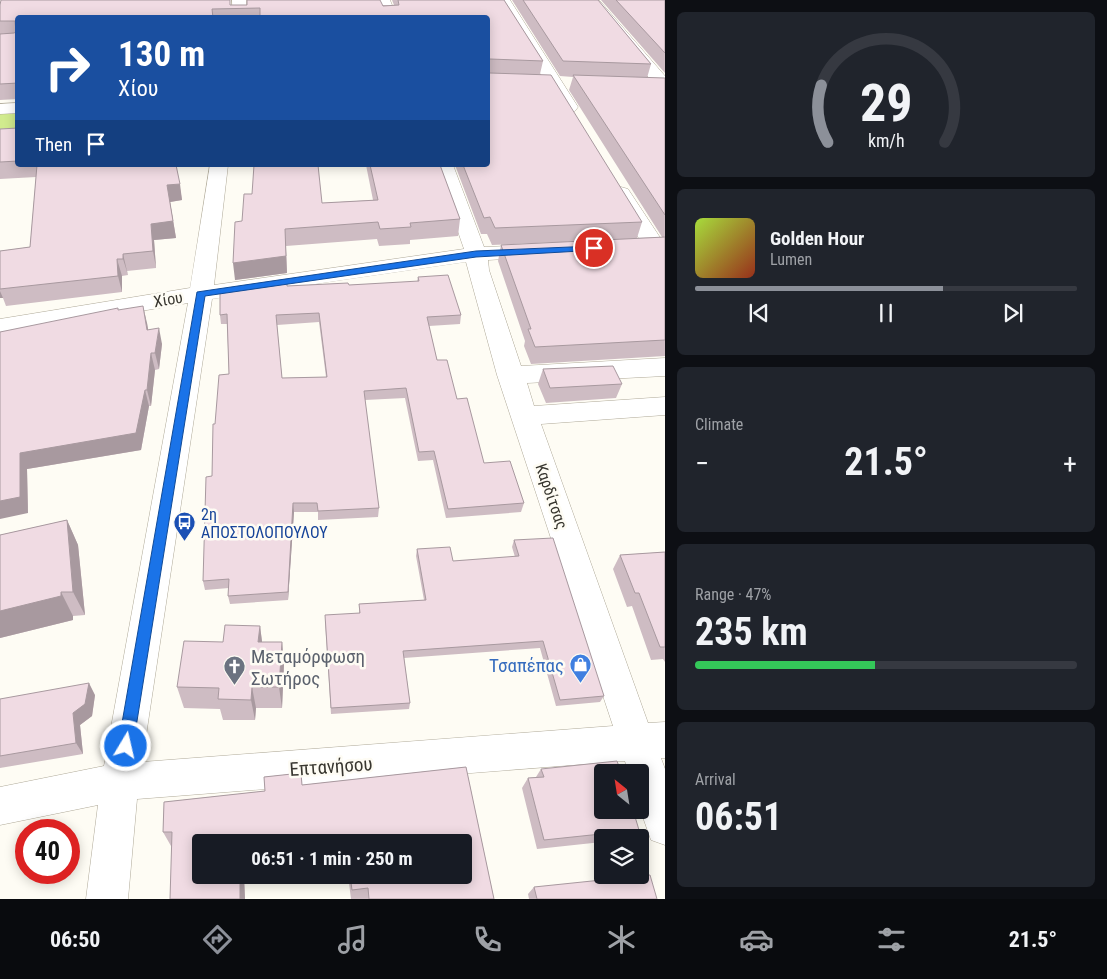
<!DOCTYPE html>
<meta charset="utf-8">
<style>
body{margin:0;font-family:"Roboto Condensed",sans-serif;background:#20242c;color:#f1f3f6;height:100vh;display:flex;flex-direction:column;font-size:19px;white-space:nowrap}
*{box-sizing:border-box;margin:0}
p{font-size:16px;color:#9ea1a6}
.icon{flex:none;width:28px;height:28px;fill:none;stroke:currentColor;stroke-width:2;stroke-linecap:round;stroke-linejoin:round}
.map{position:relative;flex:1;overflow:hidden}
.drawer{display:flex;flex-direction:column;gap:12px;padding:12px;background:#0d0f14;width:442px}
.drawer>*{flex:none}
.guide{position:absolute;left:15px;top:15px;width:475px;height:152px;border-radius:5px;box-shadow:0 2px 12px #0003;background:#1a4fa0;color:#fff;overflow:hidden}
.needle{width:32px;rotate:330deg}
.fabs{position:absolute;left:594px;top:764px;display:grid;gap:10px}
.fabs a{display:grid;place-items:center;width:55px;height:55px;border-radius:5px;background:#171b24;box-shadow:0 2px 12px #0003;font-size:25px}
.speed{position:absolute;left:15px;top:819px;display:flex;gap:10px;font-size:25px;font-weight:700;text-align:center}
.speed>*{display:grid;place-content:center;width:65px;height:65px;border-radius:50%;background:#171b24;box-shadow:0 2px 12px #0003;line-height:1}
.speed .limit{border:8px solid #d22;background:#fff;color:#111}
.pin{position:absolute;display:grid;place-items:center;width:42px;height:42px;color:#fff;margin:-21px;border:2px solid #fff;border-radius:50%;box-shadow:0 1px 5px #0007}
.me{position:absolute;width:55px;margin:-28px;rotate:9deg;stroke-linejoin:round;filter:drop-shadow(0 0 4px #0008)}
.turn{display:flex;align-items:center;gap:18px;height:105px;padding:0 20px;font-size:22px}
.turn .icon{width:65px;height:65px;stroke-width:2.5}
.turn b{display:block;font-size:35px;line-height:42px}
.then{display:flex;align-items:center;height:48px;padding:0 20px;background:#0003;gap:10px;font-size:19px}
.big{font-size:38px;font-weight:700;line-height:1.1}
.drawer .tile{flex:1;display:flex;flex-direction:column;justify-content:center;gap:8px;min-width:0;padding:0 18px;border-radius:8px;background:#20242c}
.drawer .dial{align-items:center;gap:0}
.dial svg{height:130px;overflow:visible;fill:none;stroke:#363941;stroke-width:7;stroke-linecap:round;text-anchor:middle}
.dial text{fill:#f1f3f6;stroke:none}
.song{display:flex;align-items:center;gap:15px}
.cover{width:60px;height:60px;border-radius:8px;background:linear-gradient(135deg,hsl(80 70% 55%),hsl(10 70% 35%))}
.played{height:5px;border-radius:2px;background:linear-gradient(90deg,#8c9099 65%,#363941 65%)}
.keys{display:flex;justify-content:space-around;direction:ltr}
.heat{display:flex;justify-content:space-between;align-items:center;font-size:28px;direction:ltr}
.charge{height:8px;border-radius:4px;background:linear-gradient(90deg,#34c759 47%,#363941 0)}
.trip{position:absolute;left:192px;top:834px;width:280px;height:50px;border-radius:5px;background:#171b24;box-shadow:0 2px 12px #0003;font-weight:700;line-height:50px;text-align:center}
.dock{display:flex;height:80px;justify-content:space-around;align-items:center;background:#090b0e;color:#9ea1a6}
.dock .icon{width:35px;height:35px}
.dock .selected{color:#8c9099}
.dock b{font-size:22px;color:#f1f3f6}
main{display:flex;flex:1;min-height:0}
.map>svg:first-child{display:block}
.green{fill:#d1eb8e}
.lines{fill:none;stroke-linecap:round;stroke-linejoin:round}
.minor-casing{stroke:#afa998;stroke-width:1}
.minor{fill:#fff;fill-rule:evenodd}
.wall{fill:#cebcc3;fill-rule:evenodd}
.shaded-wall{fill:#a8999f}
.building{fill:#f0dbe3;stroke:#a8999f;fill-rule:evenodd}
.route{fill:#1a73e8;stroke:#114b97}
.labels{text-anchor:middle;stroke-width:5;stroke-linejoin:round;paint-order:stroke}
.street-label{font-size:16px;fill:#38362f;stroke:#fefcf4}
.transit-label{font-size:16px;fill:#164399;stroke:#fefcf4;text-anchor:start}
.near-worship-label{font-size:19px;fill:#5b616d;stroke:#fefcf4;text-anchor:start}
.near-shop-label{font-size:19px;fill:#366cbe;stroke:#fefcf4;text-anchor:end}
.near-street-label{font-size:19px;fill:#38362f;stroke:#fefcf4}
</style>
<main>
<div class="map">
<svg width="665" height="899" viewBox="0 0 665 899">
<rect width="100%" height="100%" fill="#fefcf4"/>
<!-- green -->
<path class="green" d="M17,113V136L0,137V114Z"/>
<g class="lines">
<defs>
<path id="minor" d="M232,0H246L247,18H233Z
M376,0H390L397,18H383Z
M496,0H510L578,107L575,111H563Z
M585,0H599L665,76V92L659,90Z
M18,103V113L0,114V104Z
M210,165H228L214,285L464,249L435,165H453L484,247L536,245L544,246L547,251L544,256L536,257L488,260L489,270L521,366L665,358V376L527,383L534,406L665,397V415L541,424L648,723L665,722V758H661L665,769V845L651,840L640,809V772H628L625,761L137,799L128,899H86L98,805L0,825V787L104,766L188,303L0,335V319L190,288ZM466,262L497,375L613,726L142,762L212,299Z
M621,187L628,189L665,245L662,250L654,251L646,250L643,245L611,193L614,189Z"/>
</defs>
<!-- minor casing -->
<use href="#minor" class="minor-casing"/>
<!-- minor -->
<use href="#minor" class="minor"/>
</g>
<!-- wall -->
<path class="wall" d="M392,0H504L543,61L540,74L642,222L637,238L662,237L569,90L573,77L560,76L512,0H598L651,64L647,78H665V356L531,364L524,346L525,341L498,261L501,245L558,242L492,245L487,234H481L455,165H488V18H18V99L0,100V5H394Z
M601,0H665V73Z
M18,128V165H176L182,200L170,202L176,238L154,240L156,268L127,271L128,275L122,276V292L6,306L3,298H0V251L30,247L36,177L0,179V129Z
M366,165H440L460,219L458,236L410,240V244L379,246L377,239L286,246L287,273L235,280L242,221L252,194L322,203L373,200Z
M418,277L461,315L460,324L429,326L437,360L457,399L484,463L524,503L521,512L446,518L433,460L418,461L405,398L365,400L379,508L378,517L318,520V512H294L288,600L230,604L228,596L229,588L205,590L203,581L212,476L215,424L229,374L227,324H221L220,315L287,286L349,285L417,282ZM319,322L326,377L282,378L277,325Z
M118,310L147,323L148,330L162,344L159,369L155,370L151,406H149L141,450L27,469L28,513L0,332Z
M543,369L622,384L616,398L546,403L538,384Z
M67,520L78,545L85,615L73,616V620L0,638V535Z
M514,540L604,696L600,702L556,706L540,648L404,658L410,703L409,709L331,714L325,621L359,613V604L424,600L416,556L417,549L453,561L515,557L512,547Z
M665,552V662L663,659L651,660L632,606L627,607L613,569L620,555Z
M260,626L262,642H282L284,664L282,708H256L255,720H223L220,709L184,708L177,687L223,642Z
M95,695L92,716L80,725L83,754L0,768V699Z
M466,767L494,899H351L348,875H464V842H201V875H265L244,877L245,899H170L172,846H171L163,832L164,802L265,791L264,777L301,773L302,785Z
M541,769L639,830L631,838H602V842L537,849L522,788L528,778L536,777Z
M534,887L657,899H529L528,894Z"/>
<!-- shaded-wall -->
<path class="shaded-wall" d="M180,184L182,200L170,202L176,238L154,240L156,268L153,251L151,224L167,185Z
M285,229L287,273L235,280L233,263Z
M123,254L127,271L128,275L123,259Z
M117,259L122,276V292L118,276Z
M0,291L3,298H0Z
M143,306L147,323L151,346L147,330Z
M159,328L162,344L159,369L155,353Z
M151,353L155,370L151,406L147,390Z
M145,390L149,406L141,450L27,469L28,513L0,519V501L20,453Z
M293,503L294,512L288,600V592Z
M67,520L78,545L85,615L73,592Z
M61,592L73,616V620L0,638V611Z
M260,626L263,649L258,642Z
M282,642L284,664L282,708L279,687Z
M89,683L95,695L92,716L80,725L83,754L76,743L73,713Z
M252,687L256,708L255,720L251,700Z
M240,875H243L244,877L245,899H240Z"/>
<!-- building -->
<path class="building" d="M1,0H230V5H247V0H380L383,6L399,5L398,0H504L543,61L490,59L488,61V71L490,73L551,75L642,222L495,228L490,217L484,218L463,165H488V18H260V8L212,9L213,18H18V83L0,84V34L14,33L16,32L15,21H0V5Z
M523,0H598L651,64L563,61Z
M616,0H665V53Z
M573,75L665,78V215Z
M18,128V161L0,162V129Z
M37,165H176L180,184L167,185L173,221L151,224L153,251L123,254V259H117L118,276L0,289V251L30,247Z
M254,165H318L322,203L378,200L370,165H440L460,219L410,223L411,227L380,229L378,222L285,229L286,256L233,263L235,222L242,221L244,194H252Z
M665,237V340L535,347L528,329H531L501,245Z
M448,275L461,315L427,317L437,360H447L457,399L467,398L484,463L510,461L524,503L448,509L434,451L419,452L406,388L364,391L379,508L318,511L317,503H293L288,592L228,596L229,579L203,581L206,477L212,476L213,424H215L219,375L229,374L227,314L220,315V291L287,281V286L348,283L349,285L419,281L418,277ZM319,313L327,377L282,378L276,315Z
M143,306L147,330L159,328L155,353H151L147,390H145L136,433L20,453V497L0,501V332L118,308V310Z
M613,366L622,384L550,388L543,369Z
M67,520L73,592H61V596L0,611V535Z
M553,538L604,696L560,700L543,641L403,651L410,703L331,708L325,615L360,613L359,604L426,600L417,549L450,547L453,561L519,556L514,540Z
M665,552V647H660L639,593H635L620,555Z
M225,625L260,626L258,642H282L279,687H252L251,700L218,699L219,688L177,687L184,641L223,642Z
M89,683L85,704L73,713L76,743L0,756V699Z
M617,761L621,772H602V810H633L639,830L544,840L528,778L544,777L541,769Z
M466,767L494,899H369L368,888L352,890L350,875H464V842H201V875H240V899H170L172,832H163L164,802L265,791L264,777L301,773L302,785Z
M650,875L657,899H537L534,887Z"/>
<!-- route -->
<path class="route" d="M594,246H598V250L476,257L205,296L133,746L131,751L126,753L120,751L118,746L197,292L476,251Z"/>
<!-- icons -->
<defs>
<symbol id="bus-pin" viewBox="-11 -11 22 30"><path d="M0 17L-7.5 6A9.5 9.5 0 1 1 7.5 6Z" fill="#1a4fb4" stroke="#fefcf4"/><path d="M-5-6H5V4H4V6H2V4H-2V6H-4V4H-5ZM-3.5-4V0h7V-4ZM-3.5 1.2v1.5H-2V1.2ZM2 1.2v1.5H3.5V1.2Z" fill="#fff"/></symbol>
<symbol id="shop-pin" viewBox="-11 -11 22 30"><path d="M0 17L-7.5 6A9.5 9.5 0 1 1 7.5 6Z" fill="#3f7fe0" stroke="#fefcf4"/><path d="M-5-2.5h2.3a2.7 3.5 0 0 1 5.4 0H5L5.5 6h-11ZM-1.5-2.5h3a1.5 2.3 0 0 0-3 0Z" fill="#fff"/></symbol>
<symbol id="church-pin" viewBox="-11 -11 22 30"><path d="M0 17L-7.5 6A9.5 9.5 0 1 1 7.5 6Z" fill="#6b7280" stroke="#fefcf4"/><path d="M-1.2-6h2.4v3.5h3.3v2.4h-3.3V6h-2.4V-.1h-3.3v-2.4h3.3Z" fill="#fff"/></symbol>
</defs>
<g fill-rule="evenodd">
<use href="#bus-pin" x="172" y="510" width="25" height="34"/>
<use href="#shop-pin" x="568" y="652" width="25" height="34"/>
<use href="#church-pin" x="222" y="654" width="25" height="34"/>
</g>
<g class="labels">
<!-- street labels -->
<g class="street-label">
<text transform="translate(168 299) rotate(-9)" y="6">Χίου</text>
<text transform="translate(552 496) rotate(71)" y="6">Καρδίτσας</text>
</g>
<!-- transit labels -->
<g class="transit-label">
<text x="201" y="520">2η<tspan x="201" dy="18">ΑΠΟΣΤΟΛΟΠΟΥΛΟΥ</tspan></text>
</g>
<!-- near-worship labels -->
<g class="near-worship-label">
<text x="251" y="663">Μεταμόρφωση<tspan x="251" dy="22">Σωτήρος</tspan></text>
</g>
<!-- near-shop labels -->
<g class="near-shop-label">
<text x="564" y="672">Τσαπέπας</text>
</g>
<!-- near-street labels -->
<g class="near-street-label">
<text transform="translate(331 766) rotate(-4)" y="7">Επτανήσου</text>
</g>
</g>
</svg>
<div class="fabs">
<a><svg class="needle" viewBox="-14 -14 28 28"><path d="M0-13l5 13h-10z" fill="#e53935"/><path d="M0 13l5-13h-10z" fill="#9ea1a6"/></svg></a>
<a><svg class="icon" aria-label="layers" viewBox="0 0 24 24"><path d="M12 4l9 5-9 5-9-5zM3 14l9 5 9-5"/></svg></a>
</div>
<div class="speed"><div class="limit">40</div></div>
<div class="pin" style="left:594px;top:248px;background:#d93025"><svg class="icon" aria-label="arrive" viewBox="0 0 24 24"><path d="M6 21V4h12l-3 4 3 4H6"/></svg></div>
<svg class="me" style="left:126px;top:746px" viewBox="-20 -20 40 40"><circle r="17" fill="#1a73e8" stroke="#fff" stroke-width="3"/><path d="M0-11L8 9 0 5-8 9z" fill="#fff"/></svg>
<div class="trip">06:51 · 1 min · 250 m</div>
<div class="guide">
<div class="turn"><svg class="icon" aria-label="right" viewBox="0 0 24 24"><path d="M7 20v-9h11M14 6l5 5-5 5"/></svg><div><b>130 m</b>Χίου</div></div>
<div class="then">Then<svg class="icon" aria-label="arrive" viewBox="0 0 24 24"><path d="M6 21V4h12l-3 4 3 4H6"/></svg></div>
</div>
</div>
<section class="drawer">
<div class="tile dial"><svg viewBox="0 0 100 80">
<path d="M14 69A42 42 0 1 1 86 69"/>
<path d="M14 69A42 42 0 0 1 10 34" stroke="#8c9099"/>
<text x="50" y="56" font-size="32" font-weight="700">29</text>
<text x="50" y="72" font-size="11">km/h</text>
</svg></div>
<div class="tile">
<div class="song"><i class="cover"></i><div><b>Golden Hour</b><p>Lumen</p></div></div>
<div class="played"></div>
<div class="keys"><svg class="icon" aria-label="previous" viewBox="0 0 24 24"><path d="M18 5L8 12l10 7zM5 5v14"/></svg><svg class="icon" aria-label="pause" viewBox="0 0 24 24"><path d="M8 5v14M16 5v14"/></svg><svg class="icon" aria-label="next" viewBox="0 0 24 24"><path d="M6 5l10 7-10 7zM19 5v14"/></svg></div>
</div>
<div class="tile"><p>Climate</p>
<div class="heat"><a>−</a><b class="big">21.5°</b><a>+</a></div>
</div>
<div class="tile"><p>Range · 47%</p><b class="big">235 km</b><div class="charge"></div></div>
<div class="tile"><p>Arrival</p><b class="big">06:51</b></div>
</section>
</main>
<nav class="dock">
<b>06:50</b>
<svg class="icon selected" aria-label="directions" viewBox="0 0 24 24"><path d="M12 3l9 9-9 9-9-9zM9 14v-3h6M13 9l2 2-2 2"/></svg>
<svg class="icon" aria-label="music" viewBox="0 0 24 24"><path d="M9 18V5l10-2v13"/><circle cx="6" cy="18" r="3"/><circle cx="16" cy="16" r="3"/></svg>
<svg class="icon" aria-label="phone" viewBox="0 0 24 24"><path d="M5 4h4l2 5-3 2q2 4 5 5l2-3 5 2v4C11 20 4 13 5 4z"/></svg>
<svg class="icon" aria-label="climate" viewBox="0 0 24 24"><path d="M12 3v18M4 7l16 10M4 17L20 7"/></svg>
<svg class="icon" aria-label="car" viewBox="0 0 24 24"><path d="M5 17H2v-5l4-1 3-4h7l3 4 3 1v5h-3M9 17h6M6 11h13"/><circle cx="7" cy="17" r="2"/><circle cx="17" cy="17" r="2"/></svg>
<svg class="icon" aria-label="filters" viewBox="0 0 24 24"><path d="M4 7h16M4 17h16"/><circle cx="9" cy="7" r="2"/><circle cx="15" cy="17" r="2"/></svg>
<b>21.5°</b>
</nav>
